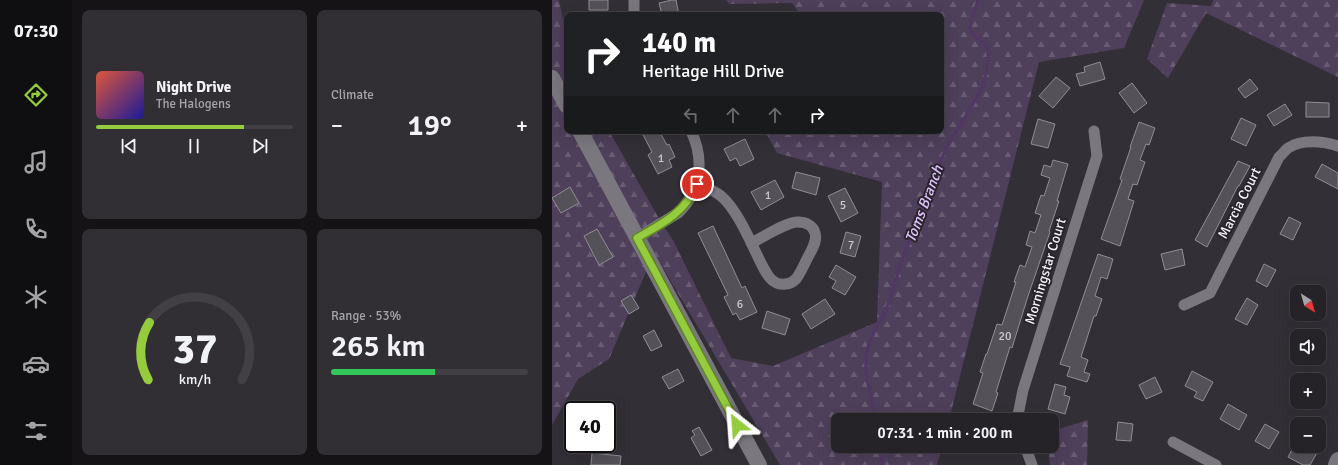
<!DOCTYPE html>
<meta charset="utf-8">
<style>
body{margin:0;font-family:Signika,sans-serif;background:#322f34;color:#f1f3f6;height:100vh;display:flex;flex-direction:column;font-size:15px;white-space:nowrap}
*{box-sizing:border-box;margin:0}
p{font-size:13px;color:#a4a4a8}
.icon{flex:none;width:22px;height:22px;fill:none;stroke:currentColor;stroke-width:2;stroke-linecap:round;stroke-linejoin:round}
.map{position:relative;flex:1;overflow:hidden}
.details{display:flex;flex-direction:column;gap:10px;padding:10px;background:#151316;width:480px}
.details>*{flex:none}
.top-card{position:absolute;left:12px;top:12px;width:380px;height:122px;border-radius:8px;box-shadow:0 4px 16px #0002,0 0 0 1px #424045;background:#202124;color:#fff;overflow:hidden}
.needle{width:26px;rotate:143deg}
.buttons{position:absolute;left:738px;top:285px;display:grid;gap:8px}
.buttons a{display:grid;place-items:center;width:36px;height:36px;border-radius:8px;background:#262328;box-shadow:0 4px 16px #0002,0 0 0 1px #424045;font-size:20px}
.speed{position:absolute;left:12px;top:401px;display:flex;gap:8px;font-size:20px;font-weight:700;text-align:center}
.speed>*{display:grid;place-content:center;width:52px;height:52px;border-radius:50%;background:#262328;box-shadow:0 4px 16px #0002,0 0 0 1px #424045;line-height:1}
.speed .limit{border:2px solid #111;border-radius:6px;background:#fff;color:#111}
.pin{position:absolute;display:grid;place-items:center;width:34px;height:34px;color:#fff;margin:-17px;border:2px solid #fff;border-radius:50%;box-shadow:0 1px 4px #0007}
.me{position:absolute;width:44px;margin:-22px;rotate:332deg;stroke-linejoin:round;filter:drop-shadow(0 0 3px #0008)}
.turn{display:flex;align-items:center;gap:14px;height:84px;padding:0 12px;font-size:18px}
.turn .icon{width:52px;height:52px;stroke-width:2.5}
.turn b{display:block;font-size:28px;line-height:34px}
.lanes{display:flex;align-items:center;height:38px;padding:0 12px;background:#0003;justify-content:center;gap:20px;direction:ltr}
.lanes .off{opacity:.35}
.big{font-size:30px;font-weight:600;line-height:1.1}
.details .card{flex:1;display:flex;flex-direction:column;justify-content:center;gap:6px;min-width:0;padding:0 14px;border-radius:8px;background:#322f34}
.details .dial{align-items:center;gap:0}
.dial svg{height:104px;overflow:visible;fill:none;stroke:#424045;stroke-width:7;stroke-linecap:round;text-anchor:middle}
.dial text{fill:#f1f3f6;stroke:none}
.song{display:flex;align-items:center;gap:12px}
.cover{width:48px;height:48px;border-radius:6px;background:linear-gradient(135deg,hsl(10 70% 55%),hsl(240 70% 35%))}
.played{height:4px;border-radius:2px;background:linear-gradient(90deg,#94cc3d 75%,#424045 75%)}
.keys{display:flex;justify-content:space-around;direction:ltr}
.heat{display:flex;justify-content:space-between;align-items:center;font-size:22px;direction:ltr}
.charge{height:6px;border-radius:3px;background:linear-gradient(90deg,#34c759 53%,#424045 0)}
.details .tiles{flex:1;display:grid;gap:10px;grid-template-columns:repeat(2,1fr)}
.trip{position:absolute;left:279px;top:413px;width:228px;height:40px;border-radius:8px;background:#262328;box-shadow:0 4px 16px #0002,0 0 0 1px #424045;font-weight:600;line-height:40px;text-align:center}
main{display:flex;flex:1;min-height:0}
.dock{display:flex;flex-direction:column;width:72px;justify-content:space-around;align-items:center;background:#0f0e10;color:#a4a4a8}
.dock .icon{width:28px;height:28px}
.dock .selected{color:#94cc3d}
.dock b{font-size:18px;color:#f1f3f6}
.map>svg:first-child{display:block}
.forest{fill:url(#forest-firs)}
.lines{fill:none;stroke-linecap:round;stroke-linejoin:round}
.stream{stroke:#513765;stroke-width:3}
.building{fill:#555159;stroke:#918d95}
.street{stroke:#7b777e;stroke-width:11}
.secondary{stroke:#7b777e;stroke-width:16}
.route-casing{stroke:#608528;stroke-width:10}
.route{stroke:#94cc3d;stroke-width:7}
.labels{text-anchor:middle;stroke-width:4;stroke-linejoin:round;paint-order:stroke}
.number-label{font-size:12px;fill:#cecad0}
.street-label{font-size:14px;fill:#f6f3f8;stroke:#29252c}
.water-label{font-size:15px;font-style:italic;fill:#e1c1fd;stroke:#29252c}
</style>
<main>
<nav class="dock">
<b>07:30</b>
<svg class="icon selected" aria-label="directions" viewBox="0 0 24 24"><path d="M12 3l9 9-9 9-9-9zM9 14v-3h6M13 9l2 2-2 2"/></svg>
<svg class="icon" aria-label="music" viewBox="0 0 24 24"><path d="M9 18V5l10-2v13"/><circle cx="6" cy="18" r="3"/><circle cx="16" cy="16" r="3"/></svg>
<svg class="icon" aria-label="phone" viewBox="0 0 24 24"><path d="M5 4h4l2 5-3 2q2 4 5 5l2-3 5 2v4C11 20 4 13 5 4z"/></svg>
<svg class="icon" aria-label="climate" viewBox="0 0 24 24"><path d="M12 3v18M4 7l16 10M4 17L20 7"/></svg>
<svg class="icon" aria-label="car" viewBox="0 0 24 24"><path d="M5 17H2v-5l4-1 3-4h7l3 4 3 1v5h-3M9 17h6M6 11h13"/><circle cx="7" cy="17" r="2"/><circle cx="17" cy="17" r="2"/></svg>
<svg class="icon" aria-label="filters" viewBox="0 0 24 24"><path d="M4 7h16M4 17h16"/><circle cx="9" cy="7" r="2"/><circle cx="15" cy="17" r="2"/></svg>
</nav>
<section class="details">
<div class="tiles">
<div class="card">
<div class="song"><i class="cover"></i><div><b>Night Drive</b><p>The Halogens</p></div></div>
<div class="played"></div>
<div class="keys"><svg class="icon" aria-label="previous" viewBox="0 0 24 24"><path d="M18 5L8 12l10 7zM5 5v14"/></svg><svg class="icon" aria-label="pause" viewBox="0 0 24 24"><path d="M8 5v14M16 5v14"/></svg><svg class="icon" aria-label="next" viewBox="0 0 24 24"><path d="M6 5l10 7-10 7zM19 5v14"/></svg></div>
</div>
<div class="card"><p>Climate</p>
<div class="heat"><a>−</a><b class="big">19°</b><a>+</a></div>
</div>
<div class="card dial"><svg viewBox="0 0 100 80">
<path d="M14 69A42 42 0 1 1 86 69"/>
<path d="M14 69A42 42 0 0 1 15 25" stroke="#94cc3d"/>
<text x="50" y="56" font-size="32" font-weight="700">37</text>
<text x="50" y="72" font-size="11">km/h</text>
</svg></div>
<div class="card"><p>Range · 53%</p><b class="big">265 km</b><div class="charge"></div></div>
</div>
</section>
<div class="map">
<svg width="786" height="465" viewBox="0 0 786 465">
<defs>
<pattern id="forest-firs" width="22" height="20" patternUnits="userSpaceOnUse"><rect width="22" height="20" fill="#4e3f5a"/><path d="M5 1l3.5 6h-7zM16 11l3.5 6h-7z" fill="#685b72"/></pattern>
</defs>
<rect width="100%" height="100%" fill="#332f36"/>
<!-- forest -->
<path class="forest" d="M0,0H7L15,40V131H57L109,222L122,242L179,358L221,366L325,322L330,182L225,153L213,131H389V15H249L240,3L178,4L174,0H592L572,48L487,62L397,420H286V446H390L385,465H228L102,253L57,359L26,379L0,425Z
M661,0H786V77L654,13L616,78L595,59L615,3L659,6Z
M536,420L535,465H498L496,446H500V431Z"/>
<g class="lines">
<!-- stream -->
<path class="stream" d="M325,420C321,400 312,379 314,358C315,340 328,324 335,307C341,291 345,274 351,258C356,244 363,230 368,216C376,192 384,168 396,145C411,117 435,92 436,59C437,38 426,43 418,30L419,21L426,0
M328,446L330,465"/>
</g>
<!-- building -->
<path class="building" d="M37,0H56V10H37Z
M120,0H124L127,15H110L107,3Z
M548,62L553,79L528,86L524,74L533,72L532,67Z
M504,77L518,88L501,108L487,96Z
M698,79L706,89L693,98L686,89Z
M580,83L595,103L582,113L567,93Z
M754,102L777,103V117H754Z
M733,104L740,115L722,126L715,115Z
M689,118L704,125L694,146L679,139Z
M486,119L503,124L496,148L479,144Z
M587,122L603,128L597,145L594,144L588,160L593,162L585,185L581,184L576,199L582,201L568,246L549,239L570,180L568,179L579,147H578Z
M89,131H107L115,145L117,144L123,157L117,160L120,167L106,174L96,155L100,152Z
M193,139L202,159L188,166L184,158L178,161L172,149Z
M501,160L516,164L505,201H507L497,231L498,232L476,296L460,348L458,347L444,392L446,393L440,411L421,404L431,373L428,372L434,354H435L445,324L450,325L464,282H462L468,265L473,267L480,247L474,245L478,231L483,233L489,215L483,213L489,195L492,196L498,178L489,175L492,165L499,167Z
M686,161L698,166L687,186H686L655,247L643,240Z
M770,164L786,173V189L763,177Z
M244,172L268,178L264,195L240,188Z
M223,180L232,197L209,210L199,192Z
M18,187L27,203L9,213L0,198Z
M293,188L306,213L289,222L276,196Z
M737,217L749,223L741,240L728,234Z
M161,226L190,288L193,286L205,312L188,320L184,313L181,315L172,297L176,295L146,233Z
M45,229L61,257L47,265L32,236Z
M294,232L309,236L303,257L288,253Z
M630,249L633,265L613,270L609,254Z
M546,254L561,259L555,279L549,277L543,296L550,299L544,316H542L529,357L536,360L532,372L538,374L535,382L515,376L518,367L508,364Z
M712,264L724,270L715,287L704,281Z
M284,265L304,277L293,295L280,288L284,281L277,277Z
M79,295L87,308L77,314L69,301Z
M695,298L706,305L695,325L683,319Z
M273,299L283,314L259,329L250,314Z
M215,311L238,319L233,335L210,328Z
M102,330L110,346L99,351L91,336Z
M126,369L132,381L117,389L110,377Z
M640,371L661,382L651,401L642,397L645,392L633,386Z
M603,377L610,392L594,399L587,385Z
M503,384L514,387L512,395L518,397L513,414L496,409Z
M676,404L695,415L687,430L668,419Z
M566,422L581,424L579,441L564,440Z
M713,424L727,432L717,449L703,441Z
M147,427L160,450L149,456L139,438L143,435L140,431Z
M742,446H756L766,451L758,465H751L736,457Z
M40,453L69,456L68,465H39Z"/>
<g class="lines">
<!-- street -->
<path class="street" d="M82,0V15
M145,184C153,187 162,190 169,196C185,209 199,243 208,261C213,271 219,286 233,284C237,284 241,282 244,279C248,274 251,267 254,261C258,252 266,242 263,233C261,225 253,222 246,222C234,222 210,238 199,243
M85,238L126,213C149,191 153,160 139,131
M632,305L658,293L727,157C730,155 733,150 736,148C750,139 771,141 786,146
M465,420L471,390L545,156L542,131
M621,442L664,465
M473,446L480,465"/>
<!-- secondary -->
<path class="secondary" d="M0,78L15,106
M28,131L207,465
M784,465L786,460"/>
</g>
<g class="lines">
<defs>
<path id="route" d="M145,184C134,212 110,224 85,238L185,425"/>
</defs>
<!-- route casing -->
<use href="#route" class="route-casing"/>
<!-- route -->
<use href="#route" class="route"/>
</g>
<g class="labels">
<!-- number labels -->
<g class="number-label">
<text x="109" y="162">1</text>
<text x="216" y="199">1</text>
<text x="291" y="209">5</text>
<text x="299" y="249">7</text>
<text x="188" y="308">6</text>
<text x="453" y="340">20</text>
</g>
<!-- street labels -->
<g class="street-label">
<text transform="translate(687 203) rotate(-63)" y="5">Marcia Court</text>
<text transform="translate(493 271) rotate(-73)" y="5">Morningstar Court</text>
</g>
<!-- water labels -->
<g class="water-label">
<text transform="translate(372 204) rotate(-69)" y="5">Toms Branch</text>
</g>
</g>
</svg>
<div class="buttons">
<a><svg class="needle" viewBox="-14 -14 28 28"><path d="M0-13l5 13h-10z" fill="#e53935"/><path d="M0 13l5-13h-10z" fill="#a4a4a8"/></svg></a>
<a><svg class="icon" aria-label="sound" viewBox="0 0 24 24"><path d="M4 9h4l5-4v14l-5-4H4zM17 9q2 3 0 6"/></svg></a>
<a>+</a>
<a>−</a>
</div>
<div class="speed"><div class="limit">40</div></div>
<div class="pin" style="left:145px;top:184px;background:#d93025"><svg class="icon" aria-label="arrive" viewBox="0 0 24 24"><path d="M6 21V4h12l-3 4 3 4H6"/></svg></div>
<svg class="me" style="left:185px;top:425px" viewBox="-20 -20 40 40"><path d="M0-17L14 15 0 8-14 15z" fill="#94cc3d" stroke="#fff" stroke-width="4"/></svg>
<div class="trip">07:31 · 1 min · 200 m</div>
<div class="top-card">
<div class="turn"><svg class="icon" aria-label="right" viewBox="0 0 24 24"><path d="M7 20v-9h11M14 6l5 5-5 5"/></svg><div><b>140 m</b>Heritage Hill Drive</div></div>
<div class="lanes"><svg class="icon off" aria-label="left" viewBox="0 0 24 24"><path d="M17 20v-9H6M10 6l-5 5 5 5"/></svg><svg class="icon off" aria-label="ahead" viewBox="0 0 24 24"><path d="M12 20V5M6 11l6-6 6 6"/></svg><svg class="icon off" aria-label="ahead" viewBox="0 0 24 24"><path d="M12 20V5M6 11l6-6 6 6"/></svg><svg class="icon" aria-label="right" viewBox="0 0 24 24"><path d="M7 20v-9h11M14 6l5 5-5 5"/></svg></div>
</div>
</div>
</main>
